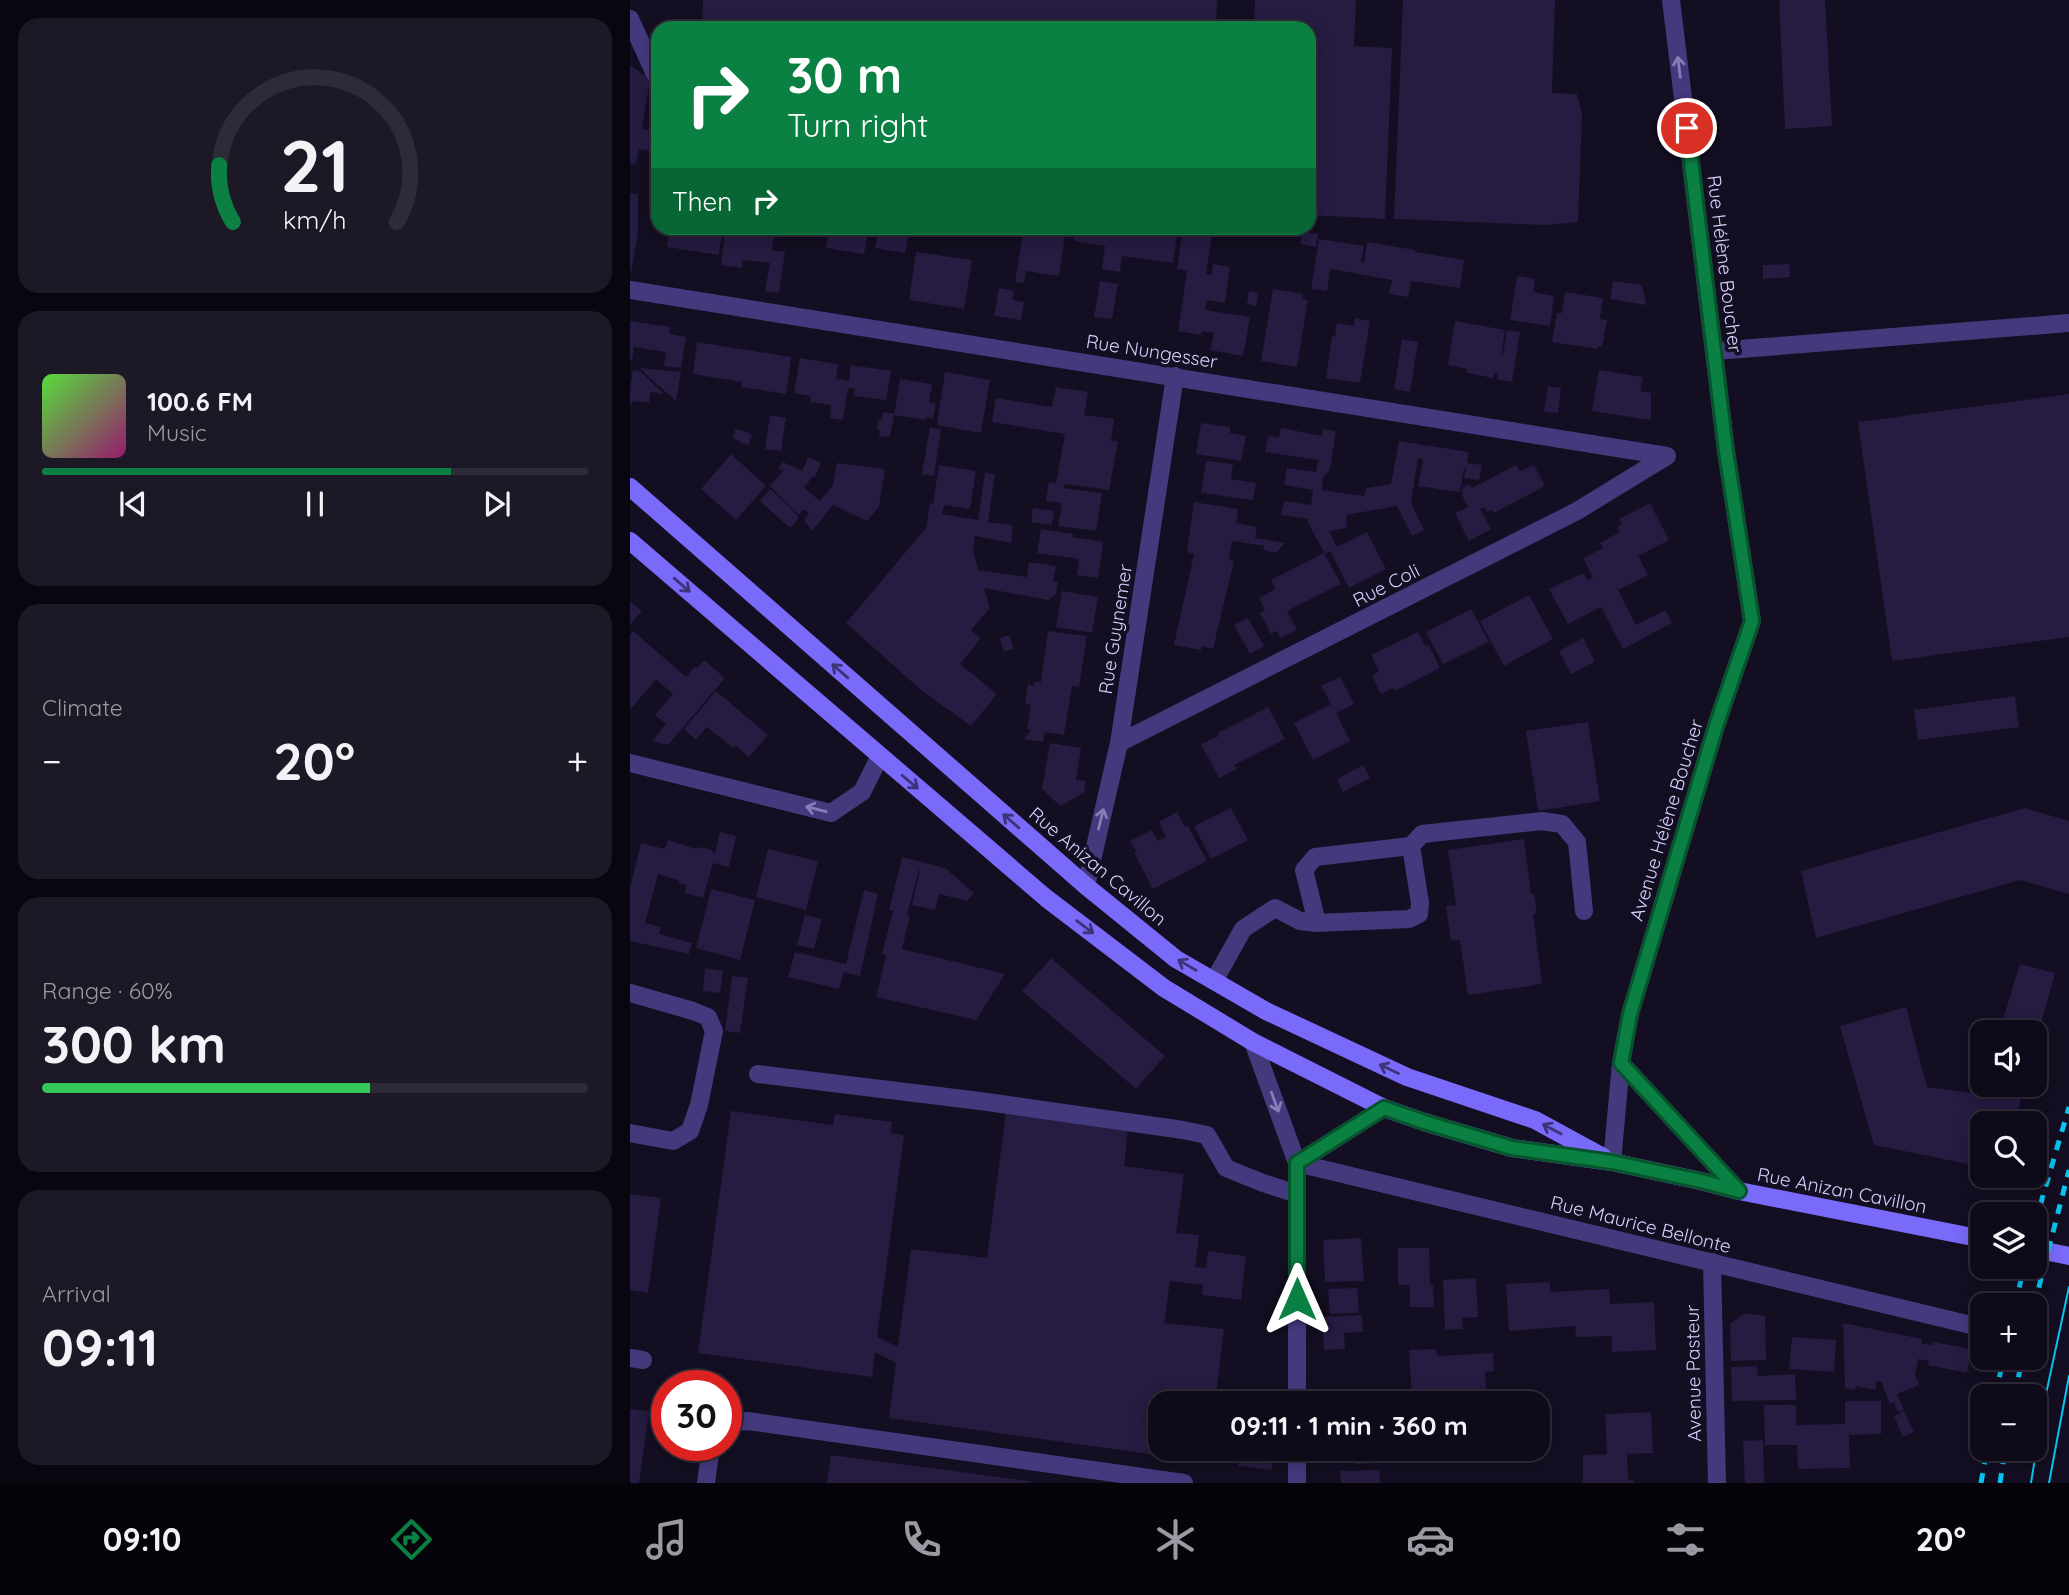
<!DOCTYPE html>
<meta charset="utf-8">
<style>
body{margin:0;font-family:Quicksand,sans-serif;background:#1c1826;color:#f1f3f6;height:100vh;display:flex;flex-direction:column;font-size:26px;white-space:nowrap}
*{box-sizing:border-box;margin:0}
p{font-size:23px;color:#9b9aa2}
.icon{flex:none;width:38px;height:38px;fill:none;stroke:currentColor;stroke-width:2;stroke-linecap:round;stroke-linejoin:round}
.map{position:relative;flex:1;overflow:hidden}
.sheet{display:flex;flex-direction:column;gap:18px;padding:18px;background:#08060e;width:630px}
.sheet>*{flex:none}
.hud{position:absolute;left:21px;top:21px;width:665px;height:214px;border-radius:21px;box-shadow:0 4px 18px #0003,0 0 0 2px #2e2b38;background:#0b8043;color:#fff;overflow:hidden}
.tools{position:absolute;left:1340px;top:1020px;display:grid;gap:14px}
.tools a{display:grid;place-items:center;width:77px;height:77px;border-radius:14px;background:#0e0a19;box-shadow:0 4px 18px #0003,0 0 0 2px #2e2b38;font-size:35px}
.speed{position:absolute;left:21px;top:1370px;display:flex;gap:14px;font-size:35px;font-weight:700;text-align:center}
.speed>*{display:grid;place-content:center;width:91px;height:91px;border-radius:50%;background:#0e0a19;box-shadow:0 4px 18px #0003,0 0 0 2px #2e2b38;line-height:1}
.speed .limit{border:10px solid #d22;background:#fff;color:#111}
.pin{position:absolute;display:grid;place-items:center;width:60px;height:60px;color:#fff;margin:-30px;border:4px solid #fff;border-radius:50%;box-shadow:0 2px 7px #0007}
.me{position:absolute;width:77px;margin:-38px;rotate:0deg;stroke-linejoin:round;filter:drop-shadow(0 0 5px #0008)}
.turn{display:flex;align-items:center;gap:24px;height:147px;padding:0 21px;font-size:32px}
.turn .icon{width:91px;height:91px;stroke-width:2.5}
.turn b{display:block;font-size:49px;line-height:60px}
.then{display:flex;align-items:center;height:66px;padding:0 21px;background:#0003;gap:14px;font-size:26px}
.big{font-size:52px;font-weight:800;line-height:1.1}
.sheet .card{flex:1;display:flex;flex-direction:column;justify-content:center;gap:10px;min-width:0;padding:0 24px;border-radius:21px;background:#1c1826}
.sheet .dial{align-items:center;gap:0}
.dial svg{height:182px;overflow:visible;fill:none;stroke:#2e2b38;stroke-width:7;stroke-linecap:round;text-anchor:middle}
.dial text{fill:#f1f3f6;stroke:none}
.song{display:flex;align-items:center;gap:21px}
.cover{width:84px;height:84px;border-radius:10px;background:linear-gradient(135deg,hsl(110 70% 55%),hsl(320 70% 35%))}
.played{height:7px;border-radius:4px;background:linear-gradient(90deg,#0b8043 75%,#2e2b38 75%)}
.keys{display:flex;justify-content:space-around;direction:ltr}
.heat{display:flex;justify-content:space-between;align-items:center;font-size:38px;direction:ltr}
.charge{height:10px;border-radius:5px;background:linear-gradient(90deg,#34c759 60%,#2e2b38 0)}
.trip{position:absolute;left:518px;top:1391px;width:402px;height:70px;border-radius:21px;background:#0e0a19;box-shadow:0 4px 18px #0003,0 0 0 2px #2e2b38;font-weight:800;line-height:70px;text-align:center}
.tab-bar{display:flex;height:112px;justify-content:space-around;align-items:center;background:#06040a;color:#9b9aa2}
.tab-bar .icon{width:49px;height:49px}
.tab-bar .current{color:#0b8043}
.tab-bar b{font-size:32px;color:#f1f3f6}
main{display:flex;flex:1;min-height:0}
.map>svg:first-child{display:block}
.building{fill:#261b41}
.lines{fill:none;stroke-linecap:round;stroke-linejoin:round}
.lane{stroke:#433a7e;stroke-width:18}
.street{stroke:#433a7e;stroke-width:18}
.secondary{stroke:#7a6afa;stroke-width:18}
.tram{stroke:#08c5f1;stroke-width:2}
.rail{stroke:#08c5f1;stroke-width:5;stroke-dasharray:10 9;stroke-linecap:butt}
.tree{fill:#3c7f7c}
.oneway{stroke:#867db7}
.oneway2{stroke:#3c3378}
.route-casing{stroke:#07532c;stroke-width:18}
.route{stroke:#0b8043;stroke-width:12}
.labels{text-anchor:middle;stroke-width:7;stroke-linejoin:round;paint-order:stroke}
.street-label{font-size:19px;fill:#d9cffd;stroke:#130e21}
</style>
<main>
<section class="sheet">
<div class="card dial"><svg viewBox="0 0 100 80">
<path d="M14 69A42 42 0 1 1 86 69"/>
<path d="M14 69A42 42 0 0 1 8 44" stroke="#0b8043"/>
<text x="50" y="56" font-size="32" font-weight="700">21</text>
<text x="50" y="72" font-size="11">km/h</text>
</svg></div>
<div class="card">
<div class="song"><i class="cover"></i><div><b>100.6 FM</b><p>Music</p></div></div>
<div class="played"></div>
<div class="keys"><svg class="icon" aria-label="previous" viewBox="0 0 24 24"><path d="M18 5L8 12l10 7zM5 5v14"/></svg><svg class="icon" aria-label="pause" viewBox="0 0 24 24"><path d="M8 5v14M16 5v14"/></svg><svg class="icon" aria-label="next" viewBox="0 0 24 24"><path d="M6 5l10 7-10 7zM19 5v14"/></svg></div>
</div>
<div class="card"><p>Climate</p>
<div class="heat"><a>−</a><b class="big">20°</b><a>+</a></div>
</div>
<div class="card"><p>Range · 60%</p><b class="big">300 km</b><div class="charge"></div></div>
<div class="card"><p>Arrival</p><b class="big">09:11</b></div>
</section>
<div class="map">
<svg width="1439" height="1483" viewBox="0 0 1439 1483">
<rect width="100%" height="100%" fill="#130e21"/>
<!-- building -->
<path class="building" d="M73,0H587L586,28H72Z
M625,0H726L724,46L762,48L755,219L679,215V28H624Z
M773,0H925L922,93L947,94L952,114L948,222L916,225L764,219Z
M1149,0H1195L1202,126L1155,129Z
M0,65L20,79L12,129L28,131V152L9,149L6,164L0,163Z
M0,193L8,194V232L1,272H0Z
M40,228H145L142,250L155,252L149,293L135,291L140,263L112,260V268L91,265L95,233H92L89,255L37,247Z
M199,228H239L234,254L196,248Z
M249,228H280L275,253L245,248Z
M394,228H419L418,233L435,236L429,276L396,271L394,283L385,282Z
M446,228H497L547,236L543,263L492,256L490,272L472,269L475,246L444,241Z
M553,228L582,233L576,274L581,275L583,264L600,267L595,303L577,300L575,310L620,317L613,356L580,350L584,333L572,331L571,335L548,331L557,271L547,269Z
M673,232L688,234L686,247L670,244Z
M689,239L734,246L731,262L734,263L737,242L785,250V252L834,260L830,288L781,281L778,297L759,294L762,280L700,269L697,291L681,289Z
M286,252L342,260L334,309L279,300Z
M1159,264L1160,277L1133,279V265Z
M887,276L905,279L903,292L924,296L920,326L880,320Z
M470,281L488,284L482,319L464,317Z
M983,281L1012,285L1016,305L980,299Z
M369,288L384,291L382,300L394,302L391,320L364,316Z
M643,289L673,294L672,299L678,300L667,367L631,361Z
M619,291L628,293L626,306L617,304Z
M935,292L973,298L970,319L977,320L972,347L968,346V349L922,342L927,313H932Z
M725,318L740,321L730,383L696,378L702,336L705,337L707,323L724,326Z
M0,321L40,327L39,334L56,337L51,368L34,366L36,352L4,347L2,361L0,359Z
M825,321L875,330L871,355H873L877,330L890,332L882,382L867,379L868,373H864L863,378L837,373V369L818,365Z
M772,339L788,342L780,392L764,389Z
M67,342L161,357L156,394L111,387L112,382L63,374Z
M170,358L208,364L206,379L219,381L221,365L261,371L256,400L224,396L225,389L218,388L213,420L200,418L201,405L180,402L181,396L164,393Z
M10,368L51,372L46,401L20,378Z
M3,370L10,371L34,394L20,392L19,403L4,401L0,405V389Z
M969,370L1013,377L1010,391L1021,393V420L962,411Z
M315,372L360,380L351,433L307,425Z
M270,379L302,384L299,402L306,403L303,419L296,417V420L264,415Z
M918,386L931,388L928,413L914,412Z
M426,387L458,392L454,415L484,419L481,441L488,442L479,490L435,484L434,488L472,493L466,531L428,526L432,503L416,501L419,482L426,483L435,434L362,422L366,398L422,407Z
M1439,394V637L1262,661L1228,422Z
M253,412L264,414L260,437L249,436L250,431L247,428L248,421L252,419Z
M140,415L156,418L151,451L135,449Z
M571,423L600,427V433L616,436L611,461L566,454Z
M300,427L311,429L304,476L292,474Z
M651,428L692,436L693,429L706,431L700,469L693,478L692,490L734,496L736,488L761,484L769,441L839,452L837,463L852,465L849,480L834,478L836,468H834L830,492L788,486L793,460L788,458L781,503L794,530L782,536L767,506L716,515L717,528L699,531L707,547L737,532L756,569L719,588L700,551L695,554L677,521L679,519L651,515L654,501L681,505L683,490L654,485L657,468L686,472L688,460L635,452L638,436L649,438Z
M105,429L115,431L122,435L118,446L103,438Z
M101,454L136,486L106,520L71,489Z
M178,457L191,463L185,477L183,476L174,488L190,501L203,485L207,463L255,469L249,507L237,521L203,505L182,531L174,520L179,513L174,509L169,515L140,486L153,471L148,468L153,462L172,471Z
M576,461L603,464L601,479L626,483L623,500L571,493Z
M309,465L346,471L340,509L314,505L312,514L348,520L355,472L365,474L358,522L383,525L381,543L345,536L343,549L348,570L397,577L399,562L426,566L423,581L428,582L426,594L418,600L354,588L360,608L341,630L351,638L330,664L367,694L341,726L291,690L216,623L296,528L300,503L303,504Z
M886,465L890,471L904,465L915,486L864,513L862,510L857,512L855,507L850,509L861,529L839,541L825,513L838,507L832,495L833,487L840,484L842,488Z
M140,489L162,509L169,518L160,528L130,501Z
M564,502L608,509L606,523L627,527L625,538L655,543L646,553L633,550L634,546L602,541L599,560L604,561L583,649L572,646L571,650L544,645L564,554L557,552Z
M1020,503L1039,540L1008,556L1018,575L988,590L1006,625L1035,610L1042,623L993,649L971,607L938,624L919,589L953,573L957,580L963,577L953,558L973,548L970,543L990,532L987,527L992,524L989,519Z
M403,508L424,511L422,525L401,522Z
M411,529L443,534L442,537L473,542L468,578L447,575L449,559L407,553Z
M694,553L711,584L657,611L667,630L650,638L647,631L641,634L630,613L635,610L629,598L645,589L641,580Z
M432,591L468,597L462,633L426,627Z
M899,595L923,639L874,666L850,621Z
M0,601L12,611L0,625Z
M841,609L859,642L813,664L796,632Z
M618,618L634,646L620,654L604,625Z
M3,631L56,677L64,667L67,668L74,660L95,678L38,745L22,741L36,724L25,715L43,694L26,679L0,710V635Z
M418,631L457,636L449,687L442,686L434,735L415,732L413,742L394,739L401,730L397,729L401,705L395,704L398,684L404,686L405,681L411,682Z
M788,632L796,647L799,645L810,668L765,691L763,688L751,694L742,676L749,671L741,655Z
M380,635L383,649L374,652L370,638Z
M953,638L965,662L941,674L929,651Z
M710,677L724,704L706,713L720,741L683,760L664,723L701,704L691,686Z
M86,691L138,735L119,757L105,745L103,748L77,727L66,740L54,729Z
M1385,696L1389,727L1288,740L1284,710Z
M638,707L655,739L604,765L607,769L589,778L571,744L589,736L588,733Z
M958,722L970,801L908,811L896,731Z
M420,743L451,748L446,780L456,781L454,793L430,806L412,789Z
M733,765L740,778L713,792L707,779Z
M601,808L618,840L581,859L564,826Z
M1395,808L1439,821V894L1390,880L1186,938L1171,871Z
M547,812L555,827L558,826L577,861L523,889L504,853L507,852L500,841L522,830L528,841L536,837L529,822Z
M90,832L106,836L99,867L83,863L73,898L55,893L56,885L50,884L48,880L28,874L15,923L31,927L29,934L62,943L59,954L0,941V888L11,843L35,849L38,840L66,849L72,847L81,850L85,854Z
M894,839L901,894H904L907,913L903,914L912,984L838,995L830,940L821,941L816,906L826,905L818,850Z
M138,849L188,861L176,910L126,897Z
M272,857L315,868L344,893L337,901L309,894L305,910L282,905L290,871L289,870L277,915H280L272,949L375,974L346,1020L246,997L256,956L252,954L263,911L259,910Z
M81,889L125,900L110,960L66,948Z
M234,890L248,894L230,976L214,972L209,989L158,977L165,952L216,964Z
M175,915L192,919L184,949L167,945Z
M421,958L535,1056L506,1089L392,991Z
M1390,964L1425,973L1406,1042L1405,1032H1369Z
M75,968L93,971L90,993L73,991Z
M102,976L118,978L110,1033L95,1031Z
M1276,1007L1297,1087L1349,1094L1352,1085H1395L1384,1124H1353V1167L1244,1145L1210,1026Z
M101,1111L203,1125L205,1114L262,1122L261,1133L274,1135L247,1337L268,1347L281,1249L357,1258L376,1112L498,1128L494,1166L554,1174L546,1233L569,1235L565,1267L576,1268L578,1251L616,1256L611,1300L572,1295L573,1285L540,1281L534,1323L594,1329L585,1404H530V1449H578L577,1462L259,1418L266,1363L245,1352L242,1377L68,1353Z
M0,1194L31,1198L18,1293L0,1290Z
M731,1238L734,1281L695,1282L693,1240Z
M768,1248H799L800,1285H803L804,1307H780V1285H768Z
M846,1278L848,1317L832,1318L833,1329L815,1330L813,1280Z
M920,1282V1292L979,1289L980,1304L1024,1302L1026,1350L982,1352V1336L946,1337L945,1326L879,1331L876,1284Z
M727,1288L729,1313L700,1314L698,1289Z
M1115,1313L1135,1316L1136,1360L1101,1361L1100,1324Z
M732,1315L733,1332L714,1333L715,1349L694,1350L692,1317Z
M1213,1323L1292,1339V1344L1303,1345V1342L1342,1349L1337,1373L1298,1365L1299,1361L1288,1359L1285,1375L1289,1385L1267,1394L1274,1410L1268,1412L1264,1402L1260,1404L1253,1387V1382L1247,1381L1245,1390L1226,1386L1225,1390L1215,1388Z
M1162,1337L1206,1340L1204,1372L1159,1369Z
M806,1349L807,1356L863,1353L864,1371L855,1372L857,1404H731V1401L782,1399L779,1350Z
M1127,1366L1128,1376L1165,1374L1166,1400L1102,1401L1101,1367Z
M1215,1401H1251V1434L1219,1435L1220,1468L1168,1469L1167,1445H1135L1134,1405H1166V1425L1215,1424Z
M0,1409L19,1411L9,1483H0Z
M1274,1411L1284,1432L1273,1437L1264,1416Z
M1021,1412L1023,1453L997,1454L998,1480H1004V1483H953V1455L977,1454L975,1414Z
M1133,1440L1134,1483H1115L1113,1441Z
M611,1449H641L642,1470L608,1466Z
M744,1449H812L813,1460L726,1464L725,1451H744Z
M201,1455L399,1481V1483H197Z
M749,1470L750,1483H711L710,1471Z"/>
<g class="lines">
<!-- lane -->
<path class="lane" d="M0,19L24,72
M1085,351L1439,323
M687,923L674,870L685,857L781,846L792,834L912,821L932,824L947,842L954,911
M584,981L613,929L645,908L670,921L687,923L779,919L789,914L790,903L781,846
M0,993L63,1011L78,1017L84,1031L69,1105L60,1131L43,1141L0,1133
M128,1074L350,1101L553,1130L577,1135L596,1168L633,1183L667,1194
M0,1358L13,1360
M96,1423L118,1421L554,1483
M76,1483L81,1446"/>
<!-- street -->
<path class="street" d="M0,290L1037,456
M489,743L947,511L1037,456
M0,763L201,813L232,792L250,756
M456,886L489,743L545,376
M623,1042L667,1163V1404
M991,1063L1109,1191
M982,1162L991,1063L1000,1014L1087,723L1122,621L1096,451L1041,0
M667,1163L1345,1326
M667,1163L754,1108
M1082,1262L1087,1483
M667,1449V1483"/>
<!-- secondary -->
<path class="secondary" d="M0,487L456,886L546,959L636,1011L777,1077L905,1120L973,1157
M0,541L416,898L534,988L623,1042L754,1108L794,1122L882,1148L982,1162L1071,1181L1109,1191L1353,1239
M1405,1249L1439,1256"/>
<!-- tram -->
<path class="tram" d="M1401,1483L1413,1408L1439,1287
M1419,1483L1439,1376"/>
<!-- rail -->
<path class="rail" d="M1405,1223L1439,1107
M1385,1306L1394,1267
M1404,1306L1439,1170
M1366,1396L1373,1358
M1385,1396L1392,1358
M1351,1483L1357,1449
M1370,1483L1375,1449"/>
</g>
<!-- trees -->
<circle class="tree" cx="678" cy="1313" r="10"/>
<!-- one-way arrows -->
<defs><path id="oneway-shaft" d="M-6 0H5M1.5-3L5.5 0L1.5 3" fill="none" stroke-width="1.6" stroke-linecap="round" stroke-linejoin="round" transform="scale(1.75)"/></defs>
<g class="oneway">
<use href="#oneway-shaft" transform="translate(1049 67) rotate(-97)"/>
<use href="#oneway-shaft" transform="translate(186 809) rotate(-166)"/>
<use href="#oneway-shaft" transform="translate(471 819) rotate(-76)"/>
<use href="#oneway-shaft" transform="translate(645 1102) rotate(70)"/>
</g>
<g class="oneway2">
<use href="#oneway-shaft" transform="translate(52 585) rotate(41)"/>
<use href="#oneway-shaft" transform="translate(210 671) rotate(-139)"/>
<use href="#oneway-shaft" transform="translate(280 782) rotate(40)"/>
<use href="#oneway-shaft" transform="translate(381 821) rotate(-139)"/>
<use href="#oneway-shaft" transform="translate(455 927) rotate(37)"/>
<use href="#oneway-shaft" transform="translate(557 965) rotate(-150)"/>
<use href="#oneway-shaft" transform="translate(759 1069) rotate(-155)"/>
<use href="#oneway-shaft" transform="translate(922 1129) rotate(-152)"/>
</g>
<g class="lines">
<defs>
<path id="route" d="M667,1299V1163L754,1108L794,1122L882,1148L982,1162L1071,1181L1109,1191L991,1063L1000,1014L1087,723L1122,621L1096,451L1057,128"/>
</defs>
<!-- route casing -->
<use href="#route" class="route-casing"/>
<!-- route -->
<use href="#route" class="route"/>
</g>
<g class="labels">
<!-- street labels -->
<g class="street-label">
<text transform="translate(1095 264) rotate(83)" y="7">Rue Hélène Boucher</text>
<text transform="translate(522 351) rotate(9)" y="7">Rue Nungesser</text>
<text transform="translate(756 585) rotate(-27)" y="7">Rue Coli</text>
<text transform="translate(485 629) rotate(-81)" y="7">Rue Guynemer</text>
<text transform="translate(1036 820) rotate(-73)" y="7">Avenue Hélène Boucher</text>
<text transform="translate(468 866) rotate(40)" y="7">Rue Anizan Cavillon</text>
<text transform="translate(1212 1190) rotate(11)" y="7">Rue Anizan Cavillon</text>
<text transform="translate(1011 1224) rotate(14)" y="7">Rue Maurice Bellonte</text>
<text transform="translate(1063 1373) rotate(-91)" y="7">Avenue Pasteur</text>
</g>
</g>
</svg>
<div class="tools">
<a><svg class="icon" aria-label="sound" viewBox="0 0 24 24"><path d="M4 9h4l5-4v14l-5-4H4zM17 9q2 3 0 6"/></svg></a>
<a><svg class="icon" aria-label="search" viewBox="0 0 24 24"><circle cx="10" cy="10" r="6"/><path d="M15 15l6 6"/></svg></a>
<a><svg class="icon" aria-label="layers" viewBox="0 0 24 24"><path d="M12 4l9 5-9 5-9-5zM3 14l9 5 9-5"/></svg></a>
<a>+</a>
<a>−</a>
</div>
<div class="speed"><div class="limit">30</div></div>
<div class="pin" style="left:1057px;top:128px;background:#d93025"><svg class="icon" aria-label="arrive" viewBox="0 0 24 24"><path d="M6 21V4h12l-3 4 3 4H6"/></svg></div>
<svg class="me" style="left:667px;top:1299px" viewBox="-20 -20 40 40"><path d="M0-17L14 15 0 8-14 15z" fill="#0b8043" stroke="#fff" stroke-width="4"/></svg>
<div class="trip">09:11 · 1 min · 360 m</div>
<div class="hud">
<div class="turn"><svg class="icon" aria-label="right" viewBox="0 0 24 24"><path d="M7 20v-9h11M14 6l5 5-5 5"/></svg><div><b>30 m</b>Turn right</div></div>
<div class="then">Then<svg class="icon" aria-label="right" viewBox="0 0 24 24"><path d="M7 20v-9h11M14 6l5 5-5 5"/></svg></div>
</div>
</div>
</main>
<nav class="tab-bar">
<b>09:10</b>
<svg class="icon current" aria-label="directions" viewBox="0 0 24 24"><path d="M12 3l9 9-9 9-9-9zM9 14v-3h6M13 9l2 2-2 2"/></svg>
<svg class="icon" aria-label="music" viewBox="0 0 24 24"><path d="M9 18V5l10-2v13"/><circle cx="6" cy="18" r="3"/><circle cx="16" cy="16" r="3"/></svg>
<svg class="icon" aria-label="phone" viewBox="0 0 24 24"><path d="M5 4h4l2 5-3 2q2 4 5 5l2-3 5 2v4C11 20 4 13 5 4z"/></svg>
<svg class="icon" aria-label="climate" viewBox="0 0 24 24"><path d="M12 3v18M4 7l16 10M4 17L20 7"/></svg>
<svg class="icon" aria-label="car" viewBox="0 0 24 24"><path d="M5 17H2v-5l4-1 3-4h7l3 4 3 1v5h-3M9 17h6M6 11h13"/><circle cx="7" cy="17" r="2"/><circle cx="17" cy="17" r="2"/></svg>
<svg class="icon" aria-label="filters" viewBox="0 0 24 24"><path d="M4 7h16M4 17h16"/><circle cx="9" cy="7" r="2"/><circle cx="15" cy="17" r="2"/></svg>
<b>20°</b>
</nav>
